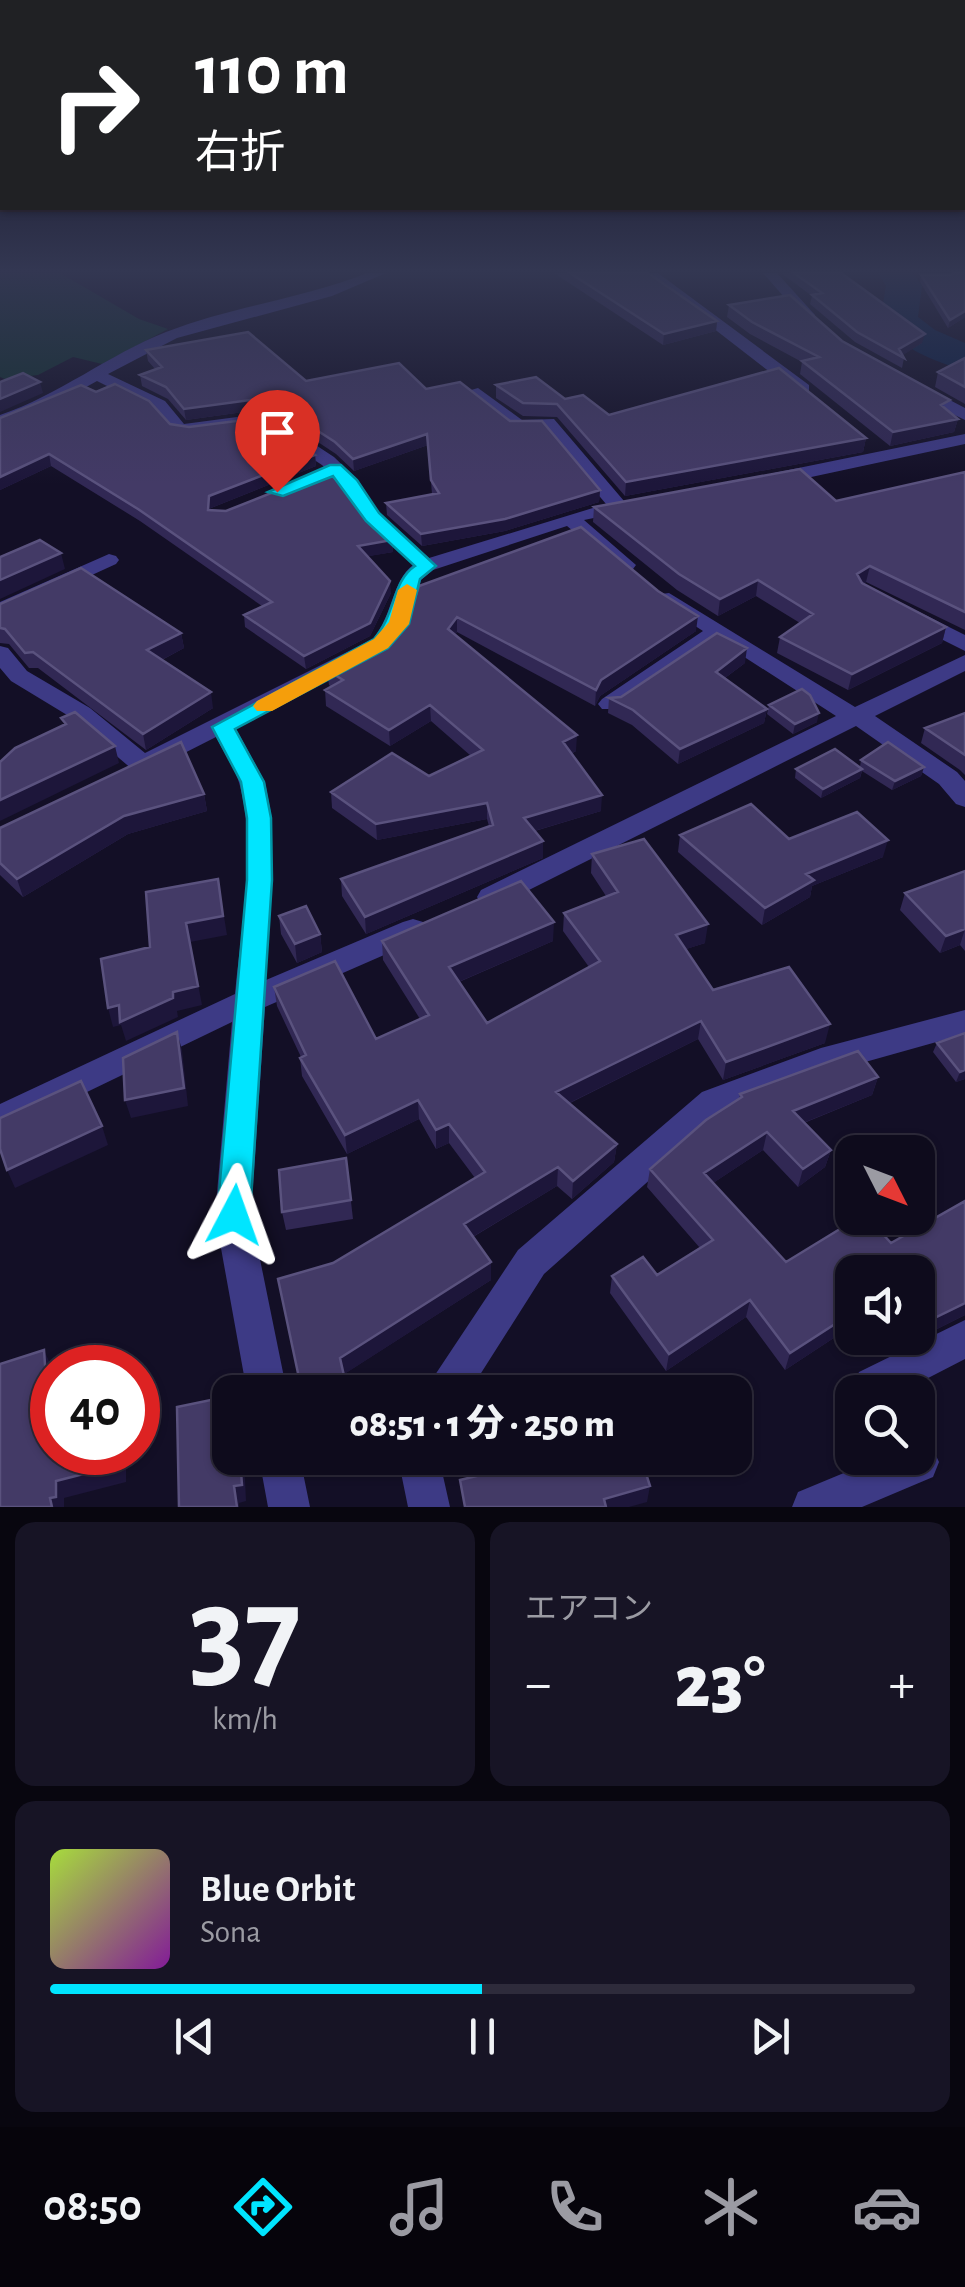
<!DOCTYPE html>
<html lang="ja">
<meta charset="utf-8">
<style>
body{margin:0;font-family:"Alegreya Sans","Noto Sans JP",sans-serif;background:#171425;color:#f1f3f6;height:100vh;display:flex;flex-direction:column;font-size:38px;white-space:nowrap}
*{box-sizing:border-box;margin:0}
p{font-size:32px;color:#9b9ba3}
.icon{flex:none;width:55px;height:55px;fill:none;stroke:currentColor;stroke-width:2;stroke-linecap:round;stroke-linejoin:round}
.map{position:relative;height:1507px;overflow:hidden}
.side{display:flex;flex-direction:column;gap:15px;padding:15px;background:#08060f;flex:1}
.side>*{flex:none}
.guide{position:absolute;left:0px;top:0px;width:965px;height:210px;box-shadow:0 2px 8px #0004,0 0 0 2px #2e2b3b;background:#202124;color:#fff;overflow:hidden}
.needle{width:65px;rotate:132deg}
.controls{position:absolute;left:835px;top:1135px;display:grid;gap:20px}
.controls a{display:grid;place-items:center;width:100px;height:100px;border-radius:20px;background:#0e0b1c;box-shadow:0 2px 8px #0004,0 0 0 2px #2e2b3b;font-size:50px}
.speed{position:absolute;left:30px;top:1345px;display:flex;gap:20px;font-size:50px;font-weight:700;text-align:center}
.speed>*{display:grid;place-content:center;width:130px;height:130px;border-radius:50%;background:#0e0b1c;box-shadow:0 2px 8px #0004,0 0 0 2px #2e2b3b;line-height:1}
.speed .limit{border:15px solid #d22;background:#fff;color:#111}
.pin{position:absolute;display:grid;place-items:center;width:85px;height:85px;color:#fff;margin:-102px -42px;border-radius:50% 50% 50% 0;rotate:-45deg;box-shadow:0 0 10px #0007}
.pin .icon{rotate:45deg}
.me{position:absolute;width:110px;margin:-55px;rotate:4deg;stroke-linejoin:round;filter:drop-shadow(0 0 8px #0008)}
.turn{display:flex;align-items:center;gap:35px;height:210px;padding:0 30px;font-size:45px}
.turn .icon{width:130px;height:130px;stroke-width:2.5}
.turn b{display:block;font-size:70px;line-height:85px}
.big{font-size:75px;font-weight:800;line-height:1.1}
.side .tile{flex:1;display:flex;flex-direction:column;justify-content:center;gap:15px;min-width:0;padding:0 35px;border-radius:20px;background:#171425}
.side .dial{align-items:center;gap:0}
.dial b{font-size:130px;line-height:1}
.song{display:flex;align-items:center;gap:30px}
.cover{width:120px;height:120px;border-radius:15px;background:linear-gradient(135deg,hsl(80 70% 55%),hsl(290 70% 35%))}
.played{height:10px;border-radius:5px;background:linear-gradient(90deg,#00e5ff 50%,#2e2b3b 50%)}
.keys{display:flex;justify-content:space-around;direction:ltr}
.heat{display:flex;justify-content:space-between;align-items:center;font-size:55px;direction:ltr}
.side .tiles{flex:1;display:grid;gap:15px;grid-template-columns:1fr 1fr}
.tile:last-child{grid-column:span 2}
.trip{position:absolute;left:212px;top:1375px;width:540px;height:100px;border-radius:20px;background:#0e0b1c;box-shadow:0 2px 8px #0004,0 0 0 2px #2e2b3b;font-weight:800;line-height:100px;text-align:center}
.tab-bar{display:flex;height:160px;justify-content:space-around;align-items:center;background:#06040b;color:#9b9ba3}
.tab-bar .icon{width:70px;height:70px}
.tab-bar .active{color:#00e5ff}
.tab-bar b{font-size:45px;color:#f1f3f6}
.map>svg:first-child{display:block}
.green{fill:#12302f}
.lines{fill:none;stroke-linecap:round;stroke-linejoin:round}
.river{fill:#0a1f44;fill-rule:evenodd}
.minor{fill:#3d3a85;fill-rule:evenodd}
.wall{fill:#312854}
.shaded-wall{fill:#1d163a}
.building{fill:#433a66;stroke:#5a527e;stroke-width:2.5}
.route{fill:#00e5ff;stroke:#0095a6;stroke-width:2.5}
.slow{fill:#f59e0b}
</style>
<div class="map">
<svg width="965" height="1507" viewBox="0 0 965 1507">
<rect width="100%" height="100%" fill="#130f26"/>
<!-- green -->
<path class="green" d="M0,273H60L139,319L168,329L102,364L73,357L38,375L5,379L0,377Z"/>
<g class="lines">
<!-- river -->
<path class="river" d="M878,273H913L922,286L918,317L935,330L965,343V370C934,362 898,347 880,320L886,286Z"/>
<!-- minor -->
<path class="minor" d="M367,273H386L332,296L177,338L108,374L165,401L184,424L259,414L273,417L334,457L358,480L379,513L429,558L606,504L543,429H512L464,392L478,388L522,420L554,419L624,501L633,502V510L584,520L636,565L633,569H619L567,526L433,570L421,580L409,623L389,649L235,727L265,782L272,819L266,980L403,922L413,919L423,922L428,930L423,938L265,1007L251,1215L287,1392H247L215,1215L232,1022L0,1134V1104L235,994C241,927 257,852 240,786C236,769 224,753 216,737L151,770H133L72,718L11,681L0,668V646L8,648L27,671L90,708L145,753L373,639C393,615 392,581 413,565L365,521L344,487L322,465L261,425L190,435L172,432L153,409L97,381L52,406L0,426V415C59,395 108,355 166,332C232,306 302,299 367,273Z
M642,273H658L809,385V393H797Z
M763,273H777L815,315V321H805Z
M911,386H923L965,408V420L911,394Z
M965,434V444L774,485L765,479L774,473Z
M109,554L116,556L119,560L116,564L0,617V602Z
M669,593L855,707L965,655V671L875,716L957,772L965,781V807L956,804L939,784L856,726L501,904L491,907L481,904L477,897L481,890L836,716L718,640L618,709H602L598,704L602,699L703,631L661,604L658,599L661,594Z
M917,611L965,635V651L909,623L906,618Z
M965,1010V1034L826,1073L726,1112L544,1274L469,1392H427L433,1378L518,1250L702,1092L821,1048Z
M965,1320V1359L901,1392H856L853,1386L859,1372Z
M918,1438L930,1443L939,1462L933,1477L862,1507H792L798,1492L880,1458H918Z
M259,1458H300L310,1507H268Z
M398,1458H439L450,1507H408Z"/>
</g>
<!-- wall -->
<path class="wall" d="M554,273H648L717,321L716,331L663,345Z
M781,273H841L922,343L902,355L904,358L902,368L855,342L810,304L812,296Z
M965,273V317L948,328L920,282L921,275H950Z
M729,305L842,341L947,410L958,419L954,432L890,446L800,374L802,362L750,334L727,317Z
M146,350L306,381L426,389L600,490L599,502L505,531L422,546L387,515L386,503L432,494L428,445L354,471L336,454L274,413L258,410L186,420L168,399L142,386L140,375L155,369L148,361Z
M965,358V404L935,387L938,372Z
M496,385L565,399L609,415L866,438L863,452L625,496L557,417L523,416L496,398Z
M0,418L170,424L315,455L316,466L211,508L210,510L362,512L392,540L393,552L368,556L391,593L370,636L306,669L245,627L244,615L262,606L140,521L51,466L0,490Z
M965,472V630L866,582L863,584L946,627L942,643L848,690L777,653L780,637L800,623L756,596L718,616L677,590L593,522L594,507L836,501Z
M0,604L181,633L184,648L162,660L213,708L146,750L38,668H29L9,644L0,643Z
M411,610L696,631L600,696L595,706L457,632L455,635L576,751L571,754L601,811L535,831L543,858L366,934L342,896L341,879L489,826L487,819L377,840L332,808L331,792L429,776L471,756L431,721L390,746L326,706L325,690L331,687L329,685L327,670L391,636Z
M745,663L725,678L767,709L764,723L678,764L632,725L608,713L609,698L621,697Z
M769,705L817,722L793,734L767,714Z
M965,713V775L960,770L921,743L925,728Z
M861,760L924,767L921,776L892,790L862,771L860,778L821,798L795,778L796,769L860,767Z
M204,794L207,811L128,834L23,897L0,875V828Z
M680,835L789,839L883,857L812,886L810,897L762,925L678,852Z
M592,854L705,943L686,949L713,990L825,1043L723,1080L698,1039L570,1103L617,1144L614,1162L572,1199L557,1186L473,1237L491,1280L344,1374L348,1392H302L333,1263L475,1178L449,1143L436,1149L419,1119L347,1154L302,1076L300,1058L301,1057L277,1006L274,987L376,1039L420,1019L383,960L382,941H553L459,982L487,1023L589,967L563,931L564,913L606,896L591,873Z
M965,871V951L960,945L940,953L900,910L905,893Z
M279,916L320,934L322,952L297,963L281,934Z
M965,1033V1079L956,1082L933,1052L937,1043Z
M858,1051L878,1077L872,1095L804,1123L831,1150L825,1167L798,1187L763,1150L713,1183L786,1262L858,1218H868L891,1243L965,1201V1315L883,1356L871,1338H918V1272H852V1326L785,1370L746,1317L666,1371L610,1293L612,1276L643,1257L657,1275L700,1248L647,1187L650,1169L706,1120L739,1099L740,1094Z
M346,1158L353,1219L286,1230L282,1212Z"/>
<!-- shaded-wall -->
<path class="shaded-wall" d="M965,311V317L948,328L950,320Z
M717,321L716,331L663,345L664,334Z
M925,334L922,343L900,357L899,349Z
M40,382L43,393L0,412V399Z
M257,399L258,410L186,420L184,409Z
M958,419L954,432L890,446L893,432Z
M427,434L428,445L354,471L353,459Z
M866,438L863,452L625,496L626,482Z
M49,454L51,466L0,490V477Z
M315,455L316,466L211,508L209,522L208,510L209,496Z
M600,490L599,502L505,531L422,546L421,534Z
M392,540L393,552L359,558L358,546Z
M61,553L65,569L0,599V580Z
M870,566L866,582L853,590L857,574Z
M758,580L756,596L718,616L720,599Z
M390,581L391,593L370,636L306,669L304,656Z
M698,616L696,631L600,696L595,706L596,690L601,680Z
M457,617V632L449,645L448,629Z
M946,627L942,643L848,690L852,674Z
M181,633L184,648L150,666L147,650Z
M747,648L745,663L714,686L716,672Z
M211,692L213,708L146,750L143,734Z
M430,705L431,721L390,746L389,730Z
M767,709L764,723L678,764L680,749Z
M819,713L817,722L793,734L795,724Z
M577,735L576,751L562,758L563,742Z
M115,746L119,763L0,821V800Z
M924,767L921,776L892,790L895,781Z
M862,769L860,778L821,798L823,789Z
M204,794L207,811L128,834L23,897L17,879L124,816Z
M602,795L601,811L524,834V818Z
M487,803V819L377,840L376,824Z
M888,840L883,857L812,886L810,897L762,925L765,908L806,874Z
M543,841V858L366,934L365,917Z
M218,879L227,935L190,942L202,1005L177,1011L178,1017L126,1041L121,1025L113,1027L108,1008L186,923Z
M554,922L553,941L449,986V967Z
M708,924L705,943L674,953L676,935Z
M965,929L960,945L940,953L946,936Z
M320,934L322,952L297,963L295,944Z
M701,1021L698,1039L555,1110L556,1092Z
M830,1024L825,1043L723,1080L726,1062Z
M177,1032L182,1050L188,1106L131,1118L125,1100Z
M965,1070V1079L956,1082L960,1072Z
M878,1077L872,1095L788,1129L793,1111Z
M418,1100L419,1119L347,1154L345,1135Z
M449,1124V1143L436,1149V1130Z
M102,1126L108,1145L15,1188L7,1170Z
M767,1132L763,1150L701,1191L704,1173Z
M617,1144L614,1162L572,1199L573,1181Z
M831,1150L825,1167L798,1187L803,1169Z
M558,1167L557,1186L464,1242V1224Z
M491,1262V1280L343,1375L340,1358Z
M750,1300L746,1317L666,1371L669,1354Z
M965,1303V1315L883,1356L890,1339L894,1338H918V1326Z
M852,1313V1326L785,1370L790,1353Z
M44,1350L52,1368V1429L49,1423Z
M119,1452H126V1482L64,1498V1507H52L50,1498L56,1481Z
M240,1458H244L246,1501L239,1503V1507H237L234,1486Z
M650,1486L647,1502L629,1507H603L604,1499Z"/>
<!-- building -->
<path class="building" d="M570,273H648L717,321L664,334Z
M794,273H841L925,334L899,349L904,358L857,332L812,295L822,293Z
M955,273H965V311L950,320L921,275H950Z
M790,295L842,341L950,400L941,405L958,419L893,432L802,361L819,357L752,322L729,305Z
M248,332L306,381L399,363L426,389L460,382L510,421H542L600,490L505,519L421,534L386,503L439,493L431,480L427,434L353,459L335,442L273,402L257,399L184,409L166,387L140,375L162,367L146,350Z
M965,358V387L938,372Z
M779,368L866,438L626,482L557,404L523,403L496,385L536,377L565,399L583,395L609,415Z
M23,373L40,382L0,399V382Z
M115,384L149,401L170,424L189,427L259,418L315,455L209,496L208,510L226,511L324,472L340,481L362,512L392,540L358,546L390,581L370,623L304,656L244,615L272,602L138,509L49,454L0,477V418L81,385L96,392Z
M800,469L836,501L965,472V612L870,566L857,574L862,583L946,627L852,674L780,637L813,614L758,580L720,599L679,574L594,507Z
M581,527L658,591L698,616L601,680L596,690L457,617L448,629L577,735L563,742L602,795L524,818L543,841L365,917L341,879L493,825L487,803L376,824L331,792L392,753L429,776L483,750L430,705L389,730L325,690L343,680L327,670L391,636L411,610L419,586Z
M40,540L61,553L0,580V557Z
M81,568L181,633L147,650L211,692L143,734L33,652L25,653L5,629L0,628V604Z
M717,633L747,648L716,672L767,709L680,749L633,710L609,698L621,697Z
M802,689L810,695L819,713L795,724L769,705Z
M75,712L115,746L0,800V762L15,748L66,724L61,718Z
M965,713V755L925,728Z
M181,742L204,794L124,816L17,879L0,863V828Z
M888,742L924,767L895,781L861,760Z
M835,749L862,769L823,789L796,769Z
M751,804L789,839L857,812L888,840L806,874L814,880L765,908L680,835Z
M644,839L708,924L676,935L713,990L789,967L830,1024L726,1062L701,1021L556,1092L617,1144L573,1181L558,1167L464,1224L491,1262L340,1358L347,1389L336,1392H302L278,1279L333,1263L485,1172L449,1124L436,1130L418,1100L345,1135L300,1058L306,1055L274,987L335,961L376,1039L429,1015L382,941L521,881L554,922L449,967L487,1023L600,961L564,913L618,892L592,854Z
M965,871V929L946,936L905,893Z
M218,879L223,916L186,923L198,986L173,992V998L120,1022L119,1005L108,1008L101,959L150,947L146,892Z
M306,906L320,934L295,944L279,916Z
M177,1032L184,1088L125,1100L123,1058Z
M965,1033V1070L960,1072L937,1043Z
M858,1051L878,1077L793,1111L831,1150L803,1169L767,1132L704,1173L786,1262L858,1218H868L891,1243L965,1201V1303L918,1326V1272H852V1313L790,1353L750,1300L669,1354L612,1276L643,1257L657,1275L713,1240L650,1169L706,1120L742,1097L740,1094Z
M81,1081L102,1126L7,1170L0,1149V1118Z
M346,1158L351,1200L282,1212L279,1170Z
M44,1350L49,1423L52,1422V1452H119V1465L56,1481V1497L50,1498L52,1507H0V1364Z
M617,1388L619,1392H602Z
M230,1396V1458H240L242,1485L234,1486L237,1507H179L177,1407Z
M552,1458H641L650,1486L604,1499L606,1507H465L460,1480Z"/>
<!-- sky -->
<linearGradient id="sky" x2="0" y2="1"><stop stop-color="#0a0815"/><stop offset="0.56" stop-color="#333752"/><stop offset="1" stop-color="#333752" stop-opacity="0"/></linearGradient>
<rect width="965" height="484" fill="url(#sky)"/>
<!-- route -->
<path class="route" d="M330,465H341L357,480L379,513L436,566L420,579L409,624L388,648L235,729L264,782L271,818L272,880L250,1215L245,1225L234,1230L222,1225L217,1215L247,880V818L241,782L212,727L374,639C396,614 392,581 415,566L366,521L333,476L283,496L268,492Z"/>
<!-- slow -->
<path class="slow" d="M407,584L417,590L409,624L388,648L272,711H257L253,706L257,701L374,639L389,622L398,590Z"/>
</svg>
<div class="controls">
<a><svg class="needle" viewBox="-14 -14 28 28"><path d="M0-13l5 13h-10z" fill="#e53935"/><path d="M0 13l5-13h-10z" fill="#9b9ba3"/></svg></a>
<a><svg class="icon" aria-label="sound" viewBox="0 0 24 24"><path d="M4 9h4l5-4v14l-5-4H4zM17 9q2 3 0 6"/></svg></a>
<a><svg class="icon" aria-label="search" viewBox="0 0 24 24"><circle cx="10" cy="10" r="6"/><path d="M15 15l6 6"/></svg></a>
</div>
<div class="speed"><div class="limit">40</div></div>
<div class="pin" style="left:277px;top:492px;background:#d93025"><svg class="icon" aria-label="arrive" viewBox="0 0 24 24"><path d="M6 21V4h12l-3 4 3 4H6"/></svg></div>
<svg class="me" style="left:234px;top:1215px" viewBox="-20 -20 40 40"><path d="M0-17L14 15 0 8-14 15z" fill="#00e5ff" stroke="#fff" stroke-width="4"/></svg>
<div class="trip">08:51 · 1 分 · 250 m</div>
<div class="guide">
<div class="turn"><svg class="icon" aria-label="right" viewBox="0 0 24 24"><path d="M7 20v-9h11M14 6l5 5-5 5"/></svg><div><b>110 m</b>右折</div></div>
</div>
</div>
<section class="side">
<div class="tiles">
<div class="tile dial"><b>37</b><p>km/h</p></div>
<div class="tile"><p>エアコン</p>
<div class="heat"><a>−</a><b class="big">23°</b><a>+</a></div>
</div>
<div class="tile">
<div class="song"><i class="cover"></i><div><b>Blue Orbit</b><p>Sona</p></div></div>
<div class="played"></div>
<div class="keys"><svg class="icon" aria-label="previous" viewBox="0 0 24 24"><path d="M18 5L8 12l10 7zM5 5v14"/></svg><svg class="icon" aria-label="pause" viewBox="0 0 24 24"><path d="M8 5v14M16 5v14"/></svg><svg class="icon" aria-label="next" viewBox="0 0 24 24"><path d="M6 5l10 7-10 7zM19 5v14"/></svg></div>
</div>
</div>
</section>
<nav class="tab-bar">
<b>08:50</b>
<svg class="icon active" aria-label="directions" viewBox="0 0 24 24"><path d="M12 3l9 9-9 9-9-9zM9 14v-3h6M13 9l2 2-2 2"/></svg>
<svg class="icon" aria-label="music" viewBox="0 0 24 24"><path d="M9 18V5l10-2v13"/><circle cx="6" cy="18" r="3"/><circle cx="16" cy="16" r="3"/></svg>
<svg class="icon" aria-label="phone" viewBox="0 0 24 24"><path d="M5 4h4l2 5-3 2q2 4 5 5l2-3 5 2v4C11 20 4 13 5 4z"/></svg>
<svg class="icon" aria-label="climate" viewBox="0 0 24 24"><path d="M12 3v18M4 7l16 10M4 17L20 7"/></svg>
<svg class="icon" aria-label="car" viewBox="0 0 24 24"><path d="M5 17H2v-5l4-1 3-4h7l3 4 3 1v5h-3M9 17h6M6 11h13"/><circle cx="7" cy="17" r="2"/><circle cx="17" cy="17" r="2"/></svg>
</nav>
